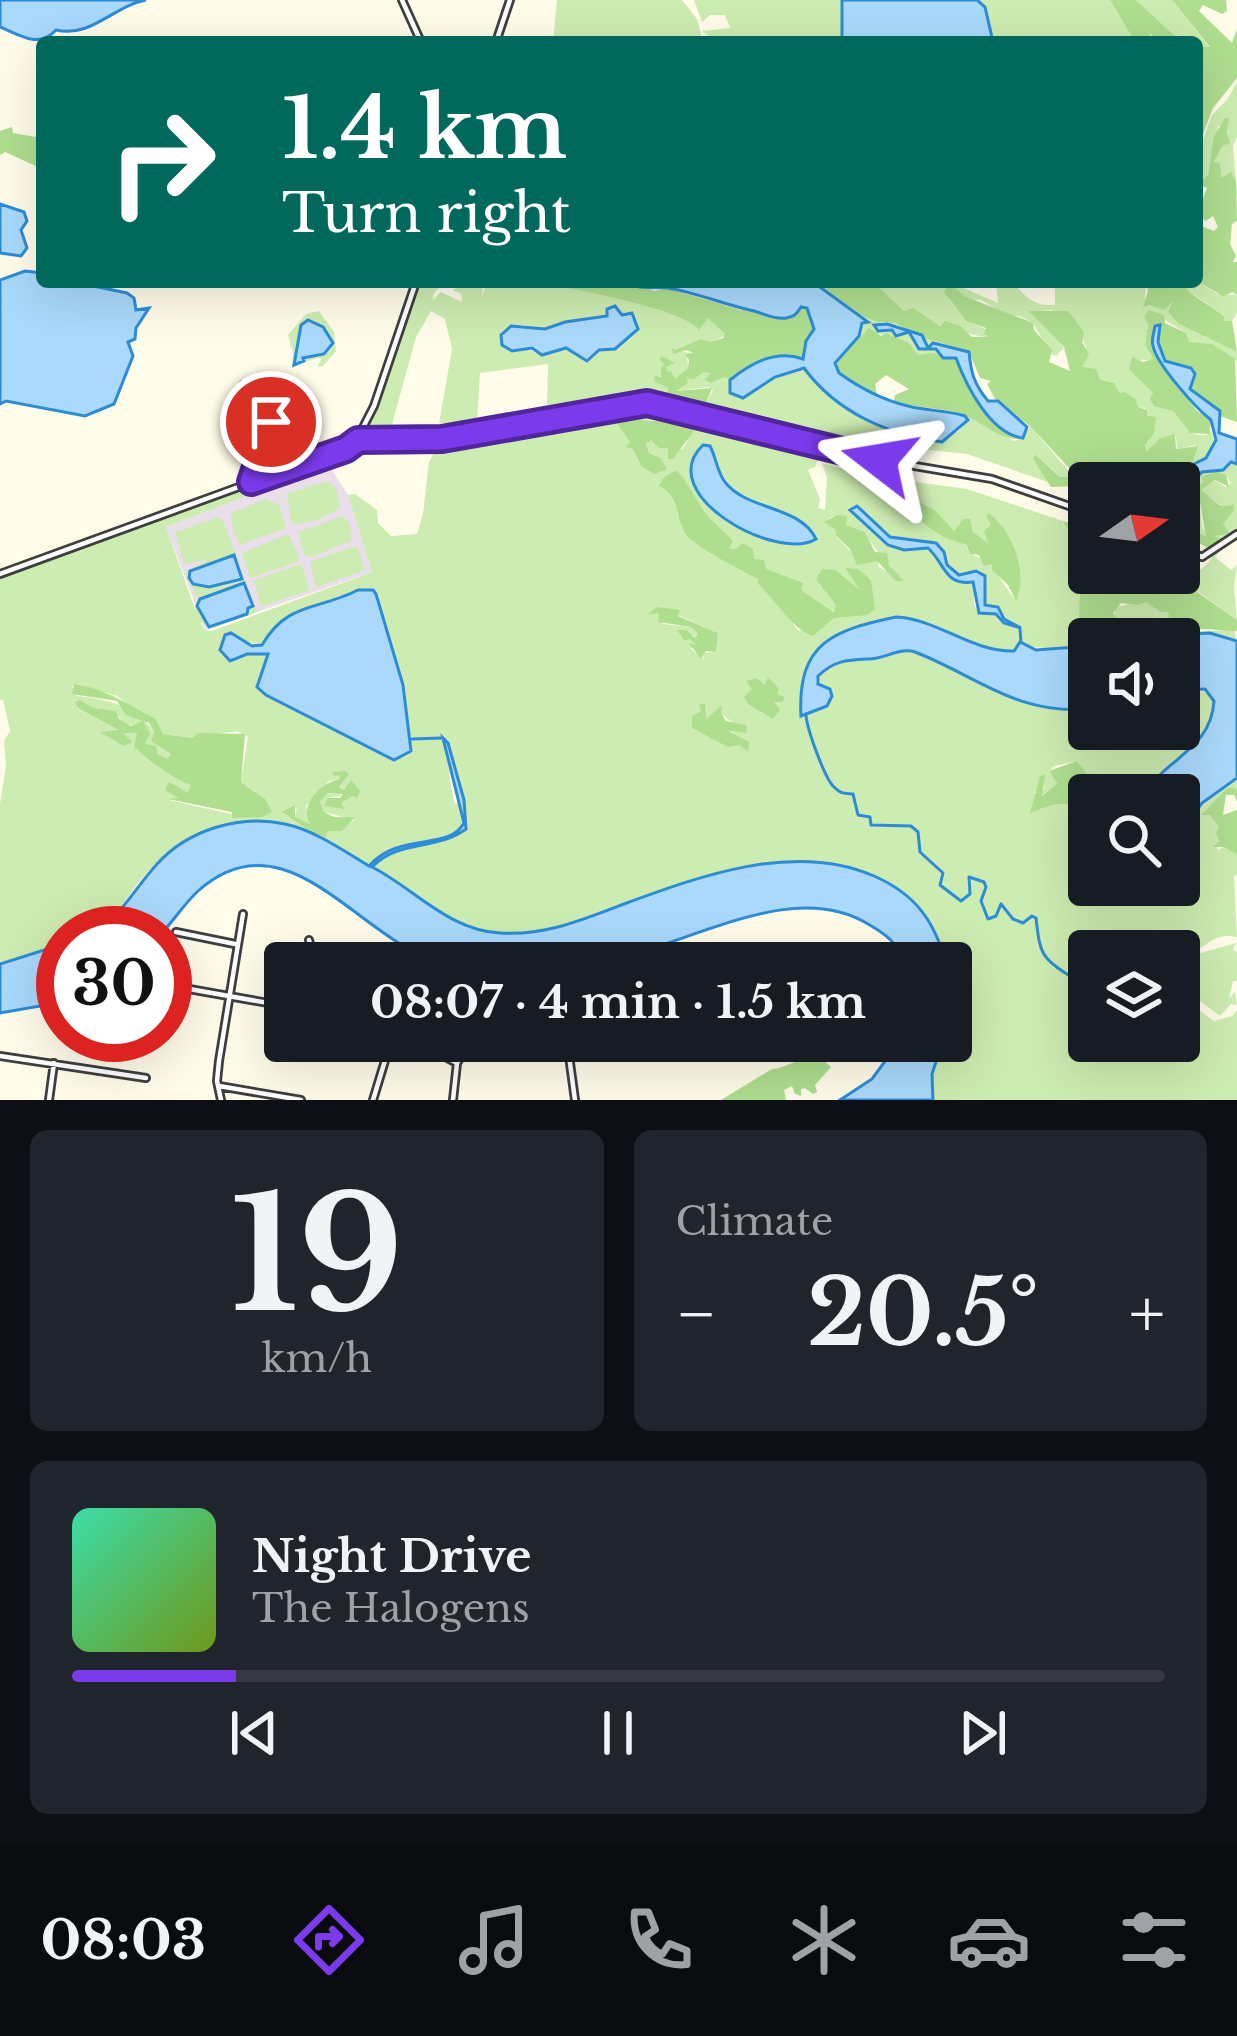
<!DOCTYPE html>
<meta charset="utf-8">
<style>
body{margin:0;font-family:"Libre Baskerville",serif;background:#20242c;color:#f1f3f6;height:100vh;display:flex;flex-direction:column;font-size:45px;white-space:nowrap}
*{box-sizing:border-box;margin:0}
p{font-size:39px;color:#9ea1a6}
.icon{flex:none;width:66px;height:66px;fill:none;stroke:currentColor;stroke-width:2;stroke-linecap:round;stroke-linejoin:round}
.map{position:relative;height:1100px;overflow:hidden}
.drawer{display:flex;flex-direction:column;gap:30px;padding:30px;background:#0d0f14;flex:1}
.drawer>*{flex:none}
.banner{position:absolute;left:36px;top:36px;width:1167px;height:252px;border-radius:12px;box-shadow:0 12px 48px #0002;background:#00695c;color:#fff;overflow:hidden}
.needle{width:78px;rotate:76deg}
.fabs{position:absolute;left:1068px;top:462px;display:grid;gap:24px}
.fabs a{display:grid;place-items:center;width:132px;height:132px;border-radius:12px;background:#171b24;box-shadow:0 12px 48px #0002;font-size:60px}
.speed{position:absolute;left:36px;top:906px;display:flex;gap:24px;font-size:60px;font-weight:700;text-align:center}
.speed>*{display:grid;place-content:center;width:156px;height:156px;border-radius:50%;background:#171b24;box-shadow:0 12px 48px #0002;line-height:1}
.speed .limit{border:18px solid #d22;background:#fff;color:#111}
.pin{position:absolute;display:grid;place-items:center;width:102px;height:102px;color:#fff;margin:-51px;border:6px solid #fff;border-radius:50%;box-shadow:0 3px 12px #0007}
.me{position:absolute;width:132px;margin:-66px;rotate:284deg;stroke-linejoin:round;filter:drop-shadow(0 0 9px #0008)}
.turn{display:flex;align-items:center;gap:42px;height:252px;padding:0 48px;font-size:54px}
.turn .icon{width:156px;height:156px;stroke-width:2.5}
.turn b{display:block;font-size:84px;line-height:102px}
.big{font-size:90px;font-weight:700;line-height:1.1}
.drawer .card{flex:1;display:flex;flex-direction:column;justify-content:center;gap:18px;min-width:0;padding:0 42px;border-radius:18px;background:#20242c}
.drawer .dial{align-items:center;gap:0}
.dial b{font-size:156px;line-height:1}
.song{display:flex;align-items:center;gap:36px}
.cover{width:144px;height:144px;border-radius:18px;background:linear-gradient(135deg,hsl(160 70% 55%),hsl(80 70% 35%))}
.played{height:12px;border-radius:6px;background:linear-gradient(90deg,#7c3aed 15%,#363941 15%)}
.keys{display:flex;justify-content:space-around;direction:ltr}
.heat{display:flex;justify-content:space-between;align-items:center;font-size:66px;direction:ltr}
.drawer .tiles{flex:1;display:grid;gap:30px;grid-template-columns:1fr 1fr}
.card:last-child{grid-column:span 2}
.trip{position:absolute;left:264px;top:942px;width:708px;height:120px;border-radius:12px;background:#171b24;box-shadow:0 12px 48px #0002;font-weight:700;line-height:120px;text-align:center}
.dock{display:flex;height:192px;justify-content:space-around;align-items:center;background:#090b0e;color:#9ea1a6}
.dock .icon{width:84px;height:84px}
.dock .on{color:#7c3aed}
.dock b{font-size:54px;color:#f1f3f6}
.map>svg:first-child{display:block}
.industrial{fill:#eadeeb}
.green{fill:#cdecb1;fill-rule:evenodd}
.forest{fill:#afde8f}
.water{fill:#aad9fb;stroke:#2c8cd7;stroke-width:3}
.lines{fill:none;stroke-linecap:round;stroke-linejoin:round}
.stream{stroke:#2c8cd7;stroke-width:3}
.minor-casing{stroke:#3e3e3e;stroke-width:10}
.minor{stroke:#fff;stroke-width:4.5}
.route-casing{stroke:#51269a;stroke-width:30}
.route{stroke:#7c3aed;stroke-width:21}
</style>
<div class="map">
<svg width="1237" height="1100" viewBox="0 0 1237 1100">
<rect width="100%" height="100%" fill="#fffcea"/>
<!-- industrial -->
<path class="industrial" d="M329,465L348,495L372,572L205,630L166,527Z"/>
<!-- green -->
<path class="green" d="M557,0H682L697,19L703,42H553Z
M694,0H842V42H716L702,31L730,28L725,15H710L702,22Z
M977,0H1110L1135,42H993L985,7Z
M1136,0H1172L1210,48H1199L1197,42L1173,34Z
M1237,82V137L1233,146L1237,197L1234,186L1225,177L1221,178L1214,163L1222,145L1229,142L1227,127L1218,126L1208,175L1197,184V144L1202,142L1212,115L1227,100Z
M1197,281L1218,294L1237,295V313L1232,321H1222L1225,317C1210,304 1195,297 1180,284Z
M418,282H445L434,293L433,300L441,292L462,302L461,294L453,290L464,285L462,282H483L482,296L487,282C559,282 629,295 696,323L707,316L726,335L712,342L701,339L676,350L693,354L687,355L688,368L681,378L675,379L665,370L655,382L668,388V394L630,393L547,405L548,364L480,373L477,421L468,425L439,423L452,349L445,319L431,311L416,337L389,435L365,436ZM615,306L637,329L615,349L598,350L593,358L566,348L541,355L524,347L522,325L545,329L565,322L601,319Z
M873,282H950L998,303L996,282H1012C1027,297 1031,306 1055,305V282H1146L1145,297L1149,305L1157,307L1175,299L1171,309L1179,324L1237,352V362L1213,345L1188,342L1186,333L1162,318L1148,324L1145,345L1153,360H1138L1129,370L1154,394L1157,405L1173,411C1185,424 1185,437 1207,435L1211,429L1215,444L1206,459L1192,465L1196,445L1177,449L1176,436L1156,442L1148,452L1145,445L1155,427L1145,408L1138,407L1125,392L1119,394L1113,383L1099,381L1083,367L1075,371L1086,347L1073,319L1051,310L1031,312C1045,324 1060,339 1068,356L1063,349L1056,356L1051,354L1033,323L1020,316L1007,315L981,300L948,298L966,321L986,329L985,334L997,339L998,345L992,338C974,337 907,317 893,303C884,296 883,289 873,282Z
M319,311L334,332L336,351L323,366L317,367L322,359L318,358L292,366L293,352L288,335L306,314ZM308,320L319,326L333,343L324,354L303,357V362L294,365L299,358C296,346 297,329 308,320Z
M853,312L882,323L875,325L883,333L892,329L889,322L895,323L900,328L893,329L903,335L909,332L921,349L926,348L922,335L938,343H933L942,354L918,356C923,370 936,368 947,374L952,384L945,387L936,374L921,371L909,358L918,356C904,334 881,331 859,336L861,323L866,322Z
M804,368C834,411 888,437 942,442L949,434L959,431L967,420L965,416L1014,441L1023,438L1030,426L1073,476L1061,477L1035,454L1033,459L1051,483L967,454L844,441L706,403L713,390L709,387L675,391L688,383L687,378L692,375L695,378L704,372H712L706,380L711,383L725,377L730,380V393L743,398L774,377Z
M644,415L664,418L621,425L630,442L627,446L633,449L641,466L649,453L646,444L651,439L664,447L683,449L694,427L726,432L818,458L815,467L808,470L820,499L818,508L825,510L827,478L822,463L864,475L967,489L1063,521L1075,540L1083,567L1084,626L1094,632L1084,639L1089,640V646C1066,652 1046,647 1024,647C1015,647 1008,653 997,651C975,647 957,634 937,626C900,612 829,623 811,660C804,676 797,697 806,714L826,706L818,676C835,661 847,659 869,659C885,659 899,647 915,652C977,675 1015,715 1089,709V729H1113L1116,742L1123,729H1130L1133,737L1151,733L1142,729H1179V690L1210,692C1229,740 1164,762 1144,795H1099L1098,787L1077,761L1054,766L1049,771L1057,783L1040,797L1045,785L1034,792L1040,808L1067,802L1089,812V885H1112L1117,903H1135L1151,885H1179V833L1202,803L1237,778V789L1233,787L1204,811L1220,826L1217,850L1224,847L1237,855V875L1234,876L1237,937C1209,931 1205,953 1185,954C1157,954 1121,951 1089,951V973L1069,956L1067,964L1089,977V1041H1138L1153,1052L1168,1041H1179L1182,1004L1189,1003L1214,1021L1232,1016L1237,1010V1100H933L932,1074L943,1041H951V963H946C936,929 929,920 903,896C875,871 847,865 810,864C761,863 714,874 667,889C611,906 559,937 500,933C447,930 416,888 371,867C399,840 435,851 466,829L464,800L448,743L443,740C450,764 449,785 455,804L460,802L464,823C445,853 399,831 369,866C302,826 239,798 168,852C141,873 124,907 100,930L63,933V944L0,964V804L6,765L4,741L10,731L3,700H0V576L327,460L329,465L166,527L195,609L197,598L185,571L211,559L184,564L175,532L219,517L224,523L257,612L213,628L200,622L205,630L212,631L372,572L348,495L355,494L377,510L378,523L391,536L417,534L423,514L429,462L435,451ZM714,453C730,520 796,495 816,539C780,561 742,520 711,508ZM676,470C690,484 696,504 711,519C718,527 726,532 733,541L728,548L736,549L743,543L755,560H764L766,570L802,584L800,590L835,612L836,605L824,587L852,586L861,591L846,568L871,579L872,596L834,618L798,631L780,602L758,584V579C746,574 691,544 685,535C674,516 681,500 660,486L665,476ZM908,496L935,510L954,532L963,519L978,537L989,543L992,525C1019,539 1023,573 1016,600C1011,595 995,572 993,564L969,553L966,544L952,537ZM857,506L890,537L920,540L945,557L947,566L959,575L981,573L987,579L984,604L1019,629L1004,623L996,614L979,613L974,604L975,584C940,580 948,566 928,548L904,550L888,545L850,510ZM833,516L845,525L865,532C874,551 888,560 899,578L879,567L878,561C857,562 850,550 836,537L837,530L825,522ZM358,590L381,609L403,685L411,751L394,760L266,695L268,654H247L229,661L226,656L245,641L262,645C289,600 317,612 358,590ZM653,610L680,616L718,633L716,652L704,653L703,659L690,648L697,649V645L678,630H687L696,638L699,635L691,627L663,624L660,613ZM78,684L117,696L141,715L156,719L163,734L193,738L237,731L248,737L241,782L256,792L248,818L169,800L191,793V785C177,782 145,759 134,747L138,733H126L78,709L80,700L94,708L116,711C120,723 128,725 139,726L146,747L166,759L173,755L151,741L154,732C138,706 106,699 77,696L72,686ZM722,706L720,713L747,733L730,729L740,740L718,741L692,728V716L701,711L706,720ZM340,774L346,778L339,786L353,796L339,803L328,798L345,795L328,793L320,802L324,812L355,820L327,831L325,836L309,831L283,813L297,807L295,817L310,825L306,806L329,781L340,779Z
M1231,462L1237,464V538L1225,544L1215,557L1231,570L1237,566L1234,588L1237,620L1197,591H1183L1178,578L1171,576L1179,573V562L1197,571C1212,564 1217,550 1214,536L1230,534L1222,524L1234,509L1207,500L1202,491L1214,480L1225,487L1231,484L1226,475L1205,481L1191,493L1199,497L1202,526L1207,537H1203L1192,524L1189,526L1185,501L1179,497L1202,472L1223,470Z
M328,481L336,488L340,508C328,516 306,526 291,523L287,493Z
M266,499L279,505L286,528L240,545L233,532L231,513Z
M343,516L350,524L351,541L311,557L304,555L298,532Z
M288,534L299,556L297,562L250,578L242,553Z
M353,547L357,548L365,570L316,587L310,562Z
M301,564L310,590L261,607L254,580Z
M1145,601L1160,612H1170L1168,617L1176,619L1181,632L1234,630L1237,641L1210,633L1091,639L1129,634L1136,628L1114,625L1115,607Z
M1236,943L1233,950L1237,952V981H1233L1229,999L1235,992L1237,1005L1231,1004L1220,1016L1196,998L1179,1002L1183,958Z"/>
<!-- forest -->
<path class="forest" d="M1110,0H1136L1173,34L1189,42H1156L1150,33L1151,42H1135Z
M1172,0H1226L1227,11L1222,14L1203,5L1199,11L1232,43L1237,29V78L1213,108L1203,134L1197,139V47H1210Z
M1225,118H1229L1227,132L1230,143L1222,146L1214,162L1220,163L1221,178L1231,172L1236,181L1237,221L1232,224L1230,244L1236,256L1233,262H1237V295L1233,292L1223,296L1197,281L1201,226L1214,231L1218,227L1213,216L1206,221L1197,215L1207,188L1197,184L1208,175L1214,136Z
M12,127L13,133L42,138V164L38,167L5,152L0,155V131Z
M537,282H624L655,291L667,288L741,310L804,306L811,315L814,329L806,341L803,359L769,357L730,380L725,377L711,383L705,380L711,373L704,372L694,379L687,378L688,383L676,391L712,388L706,403L668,394V388L655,382L654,376L661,377V367L665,365L659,359L662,356L675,363L666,367L667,372L671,371L675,379L688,368L689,360L685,354L693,353L687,350L673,354L672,348L675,350L701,339L711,342L723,338L725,334L708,318L699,330C684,308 566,288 537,282Z
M813,282H873L904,311L913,308L940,326L945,321L960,326L972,337H990L984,334L986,328L966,321L944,292L946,288H955L964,296L1033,323L1034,330L1052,350L1049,362L1070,371L1064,347L1029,311H1068L1084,332L1082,342L1089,354L1082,367L1096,369L1100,380L1114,383L1119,393L1125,392L1135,399L1138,407L1147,410L1148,416L1156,417L1154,433L1145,445L1147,451L1159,439L1175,434L1176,449L1198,446L1192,465L1178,483L1051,487L1033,459L1035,454L1060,477L1072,476L1070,469L1030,426L995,399L987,384L991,381L980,378L969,352L916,335L895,323L878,322L853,312Z
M1146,282H1181C1192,298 1210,304 1225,317L1223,321H1232L1237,352L1179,324L1168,312L1174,300L1164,310L1149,305L1143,307L1148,291Z
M1149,310L1164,315L1165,323L1186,333L1189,342L1212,344L1235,359L1237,422L1220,416L1214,405L1190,389L1195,375L1191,369L1165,362L1155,326L1153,346L1196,410L1211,420L1209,434L1190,433L1173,411L1154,406L1150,399L1153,393L1129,370L1132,357L1143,362L1153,359L1145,345L1148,324L1144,317Z
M869,328L881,336L886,333L909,343L918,355L932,353L956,358C973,390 985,421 1020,439C1000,440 983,423 965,416C942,406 917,409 894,401L895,395L909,389L886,375L875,384L877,396L839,373L835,363Z
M621,418C650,423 663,418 694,427L693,432L673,459H668V448H659L651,440L646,444L649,453L660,458L667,469L655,474L641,466L633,449L626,447L630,442L617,423Z
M676,470C689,481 696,504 711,519C718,527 726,532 733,541L729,548L736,549L742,543L753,549L754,559L764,560L766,569L803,583L801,590L834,612L836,605L816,579L822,569L835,570L860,590L845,568L858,569L871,580L875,609L867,615L834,618L813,636C794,631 775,599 758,584V579C745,573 690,544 685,534C674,515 681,498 659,486L665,476Z
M1216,471L1226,475L1229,487L1215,480L1202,490C1211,498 1219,511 1233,504L1235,509L1223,524L1230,534L1215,536L1224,541L1210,549L1179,533V501L1185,500L1188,525L1197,521L1199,533L1206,537L1199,497L1191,493L1204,481L1201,477Z
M908,496L935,510L954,531L963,519H970L973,532L988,543L984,531L991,525L986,516L989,513C1012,530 1029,573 1016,601L1008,585L992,570V564L984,566L979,555L970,554L966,544C944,541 911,519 903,497Z
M837,515L847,516L846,525L865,532L875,552L887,553L889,565L904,581H896L877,561L857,565L850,549L836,536V530L824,522Z
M1063,521L1089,529V573H1139L1143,578H1157L1161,573H1173L1172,577L1182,580L1184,591L1197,585V592L1237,620V631C1226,632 1215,629 1205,629C1187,628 1180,637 1165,620H1176L1168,617L1169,612H1160L1146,602L1139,605L1121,603L1113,613L1118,621L1115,624L1123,622L1125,629L1128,626L1137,627L1134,632L1083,639L1093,632L1079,620C1080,580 1086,557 1063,521Z
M657,607L680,610L678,616L718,633L716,652L706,651L701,659L689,643L697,645L689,639L685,641L677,630H687L695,638L698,634L691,627L658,622L659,613L647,615Z
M768,677L779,689L777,694L785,697L782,702H774L780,710L773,719L748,704L744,697L752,689L746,681L756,678L765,685Z
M74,684C106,688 131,707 156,719L163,734L193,738L198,733L245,734L241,782L265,799L272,812L262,817L232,818V812L168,799L178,798L165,790L169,782L188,793L191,785C177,782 146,759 134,747L137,733H123L132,742L124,746L100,732L119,730L79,709L75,702L80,700L94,708L116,711L119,719L131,726L143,721L150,734L145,744L156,746L158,754L167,759L171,754L151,741L154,732L149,723L126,715L117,701L72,694Z
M699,704H705L706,719L722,705L721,713L726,721L746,725L747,733L729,731L749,742L748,752L740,745L728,747L692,728V716L701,711Z
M1077,761L1098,787L1099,795H1089V812C1065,799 1053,804 1030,813L1040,776L1045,774L1042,796L1057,783L1049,771Z
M345,771L349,774L339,787L344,790L351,780L360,791L357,798L353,796L341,803L345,809L324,806L328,798H340L343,794L328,793L320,802L324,812L334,817H355L342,831H327L326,837L309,831L282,812L295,805V817L310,824C299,805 320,783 340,779V775L335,776L332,772Z
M1233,787L1237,789V802L1234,795H1226L1223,815L1237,810V855L1224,847H1212L1219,841L1216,833L1219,826L1209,815H1201L1226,789Z
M819,1056L831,1067L815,1085L817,1092L813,1094L805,1088L801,1089V1096L795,1094L792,1086L784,1090L786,1100H721L772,1069C784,1069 799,1057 819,1056Z"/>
<!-- water -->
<path class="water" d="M0,0H146C113,6 92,38 56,30C39,49 20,35 0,27Z
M842,0H977L985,7L993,42H842Z
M0,204L24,212L27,221L21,230L27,248L21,256L0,253Z
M25,271L42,273V282H74L127,293L134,298L136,310L149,308L136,328L135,339L128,342L133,356L114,404L85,416L6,401L0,404V280Z
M624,282L764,286L813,282L868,322L862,323L859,336L835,363L839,373C860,388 882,400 908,406C927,411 946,410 965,416L968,420L942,442C889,435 837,413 804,368L775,377L743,398L730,393V380C751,363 776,349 803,359L806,341L814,329L807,308L801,307C796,314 796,316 786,318C773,320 761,312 750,310C723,304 694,292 668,288C654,287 638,290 624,282Z
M615,306L622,315L632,313L638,329L615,349L599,350L587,361L566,348L542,355L532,348L512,351L502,345L501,335L511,326L545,329L565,322L607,316V309Z
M308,320L323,327L333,343L324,354L303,358L304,361L294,365L301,325Z
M887,324L922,335L928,348L933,343L969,352C971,373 974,384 988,401H998L1027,427L1023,438C990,434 966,385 956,358H943L936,349H919L909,332L896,336L892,330L878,331L874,325Z
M1160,325L1158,342L1165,361L1191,368L1195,374L1190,389L1220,411L1219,433L1237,439V464L1231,462L1223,470L1202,472L1179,497L1178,483L1192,465L1206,458L1216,440L1211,420C1196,408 1157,365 1153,346C1151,339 1154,333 1155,326Z
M703,445L710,446C716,457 717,472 725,482C747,511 800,505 816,539C777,563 652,494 703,445Z
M857,506L890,537L936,543L944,552L947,565L959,575L976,571L985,576V605L998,607L1004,619L1021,628L1004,623L996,614L979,613L973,582C944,586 945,563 928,548L904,550L888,545L850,510Z
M234,555L242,579L209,587L193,584L189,578L190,571Z
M244,583L253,606L248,608L247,614L209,627L197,606L200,599Z
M358,590H373L376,594L403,685L411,751L394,760L266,695L257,687L268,654H247L230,661L220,650L225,635L231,633L252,646L262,645C288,601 317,611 358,590Z
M896,617C938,619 971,652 1014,651L1020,642L1036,650L1089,646V709C1016,715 977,676 915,652C899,647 885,659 869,659C847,660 835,660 818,676V684L830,689L832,696L827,706L801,716C797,642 834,630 896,617Z
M1210,633L1237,641V778L1202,803L1179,833V795H1144C1165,758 1211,750 1214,701L1205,689L1179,690V639H1111Z
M443,738L448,743L464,800L466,829C436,851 399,839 372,867C415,889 448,930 500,933C544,936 583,920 624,904C700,876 795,841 874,876C915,894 934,920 946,963H903C897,942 887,935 868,924C782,872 666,963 577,963C544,963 467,970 439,962C358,939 287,812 198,891C185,903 174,920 162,933H94C120,917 136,887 157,864C188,830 239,814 285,824C314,830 344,851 369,866C400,831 448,852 464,823Z
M63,944V1002L0,1013V964Z
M900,1041H943L932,1074L933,1100H840L872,1079Z"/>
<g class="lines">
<!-- stream -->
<path class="stream" d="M1020,629L1021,642
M806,714C806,727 825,779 834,787C841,794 843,793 853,794L858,815L870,817L871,825L911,826L918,832L920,852L943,873L940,885L961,901L970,894L969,877L984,882L986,887L981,901L988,919L996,916L1001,904L1013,919L1023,923L1032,916L1036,918C1040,952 1040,958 1070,976L1074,996L1089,1002
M412,739L442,738"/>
<defs>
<path id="minor" d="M402,0L421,42
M496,42L510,0
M243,385L273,394L279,405L251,482
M359,440L442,439L636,403L659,404L879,460L992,479L1089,513
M1179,546L1202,557L1237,534
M0,574L354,445L374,406L416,282
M176,932L235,944
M309,940L315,963
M165,988L178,987L285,1006
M415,1041L457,1063
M567,1041L575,1100
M0,1056L146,1078
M219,1086L301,1100
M49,1100L54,1063
M221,1100L217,1081L219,1061L243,914
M373,1100L391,1041
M453,1100L457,1063L471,1041"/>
</defs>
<!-- minor casing -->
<use href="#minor" class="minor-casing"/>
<!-- minor -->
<use href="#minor" class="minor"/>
</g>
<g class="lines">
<defs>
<path id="route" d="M271,422L251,482L346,449L358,440L442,439L647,403L879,460"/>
</defs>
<!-- route casing -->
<use href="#route" class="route-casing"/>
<!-- route -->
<use href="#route" class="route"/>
</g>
</svg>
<div class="fabs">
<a><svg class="needle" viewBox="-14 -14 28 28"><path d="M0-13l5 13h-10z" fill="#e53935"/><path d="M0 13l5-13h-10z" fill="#9ea1a6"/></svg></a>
<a><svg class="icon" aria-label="sound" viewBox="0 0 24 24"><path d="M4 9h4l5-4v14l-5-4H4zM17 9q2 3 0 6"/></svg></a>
<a><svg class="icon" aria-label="search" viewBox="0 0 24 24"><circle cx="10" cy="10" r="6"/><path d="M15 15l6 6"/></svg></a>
<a><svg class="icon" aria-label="layers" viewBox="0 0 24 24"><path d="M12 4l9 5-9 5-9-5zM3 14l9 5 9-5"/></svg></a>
</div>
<div class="speed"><div class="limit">30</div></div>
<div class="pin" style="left:271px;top:422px;background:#d93025"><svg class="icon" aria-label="arrive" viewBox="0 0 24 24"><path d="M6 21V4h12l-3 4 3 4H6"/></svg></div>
<svg class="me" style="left:879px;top:460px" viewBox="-20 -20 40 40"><path d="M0-17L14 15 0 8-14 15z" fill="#7c3aed" stroke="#fff" stroke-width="4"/></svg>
<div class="trip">08:07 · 4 min · 1.5 km</div>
<div class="banner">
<div class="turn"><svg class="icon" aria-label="right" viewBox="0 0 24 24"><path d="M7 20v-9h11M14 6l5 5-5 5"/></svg><div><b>1.4 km</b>Turn right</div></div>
</div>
</div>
<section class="drawer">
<div class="tiles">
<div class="card dial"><b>19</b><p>km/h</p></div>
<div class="card"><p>Climate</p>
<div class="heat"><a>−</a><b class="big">20.5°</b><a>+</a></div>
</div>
<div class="card">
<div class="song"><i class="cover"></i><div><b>Night Drive</b><p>The Halogens</p></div></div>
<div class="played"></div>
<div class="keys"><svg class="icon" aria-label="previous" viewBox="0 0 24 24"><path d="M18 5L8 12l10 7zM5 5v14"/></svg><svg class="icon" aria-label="pause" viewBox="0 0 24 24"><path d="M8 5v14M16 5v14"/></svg><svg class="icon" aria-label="next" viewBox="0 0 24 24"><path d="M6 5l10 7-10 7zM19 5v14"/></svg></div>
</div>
</div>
</section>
<nav class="dock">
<b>08:03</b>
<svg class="icon on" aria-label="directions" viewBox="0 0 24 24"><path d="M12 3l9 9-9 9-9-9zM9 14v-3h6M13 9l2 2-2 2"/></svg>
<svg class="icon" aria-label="music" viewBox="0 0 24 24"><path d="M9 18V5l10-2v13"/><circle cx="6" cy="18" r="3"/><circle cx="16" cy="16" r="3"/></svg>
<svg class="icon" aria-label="phone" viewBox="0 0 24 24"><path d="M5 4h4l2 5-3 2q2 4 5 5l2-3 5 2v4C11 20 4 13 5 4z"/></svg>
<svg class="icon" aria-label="climate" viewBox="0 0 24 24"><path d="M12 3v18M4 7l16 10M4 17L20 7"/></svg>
<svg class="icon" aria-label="car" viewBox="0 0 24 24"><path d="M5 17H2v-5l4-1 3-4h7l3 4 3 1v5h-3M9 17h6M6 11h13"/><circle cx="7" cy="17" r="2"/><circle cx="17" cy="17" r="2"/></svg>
<svg class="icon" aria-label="filters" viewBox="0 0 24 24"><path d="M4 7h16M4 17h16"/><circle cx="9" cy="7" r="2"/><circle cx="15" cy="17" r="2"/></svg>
</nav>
